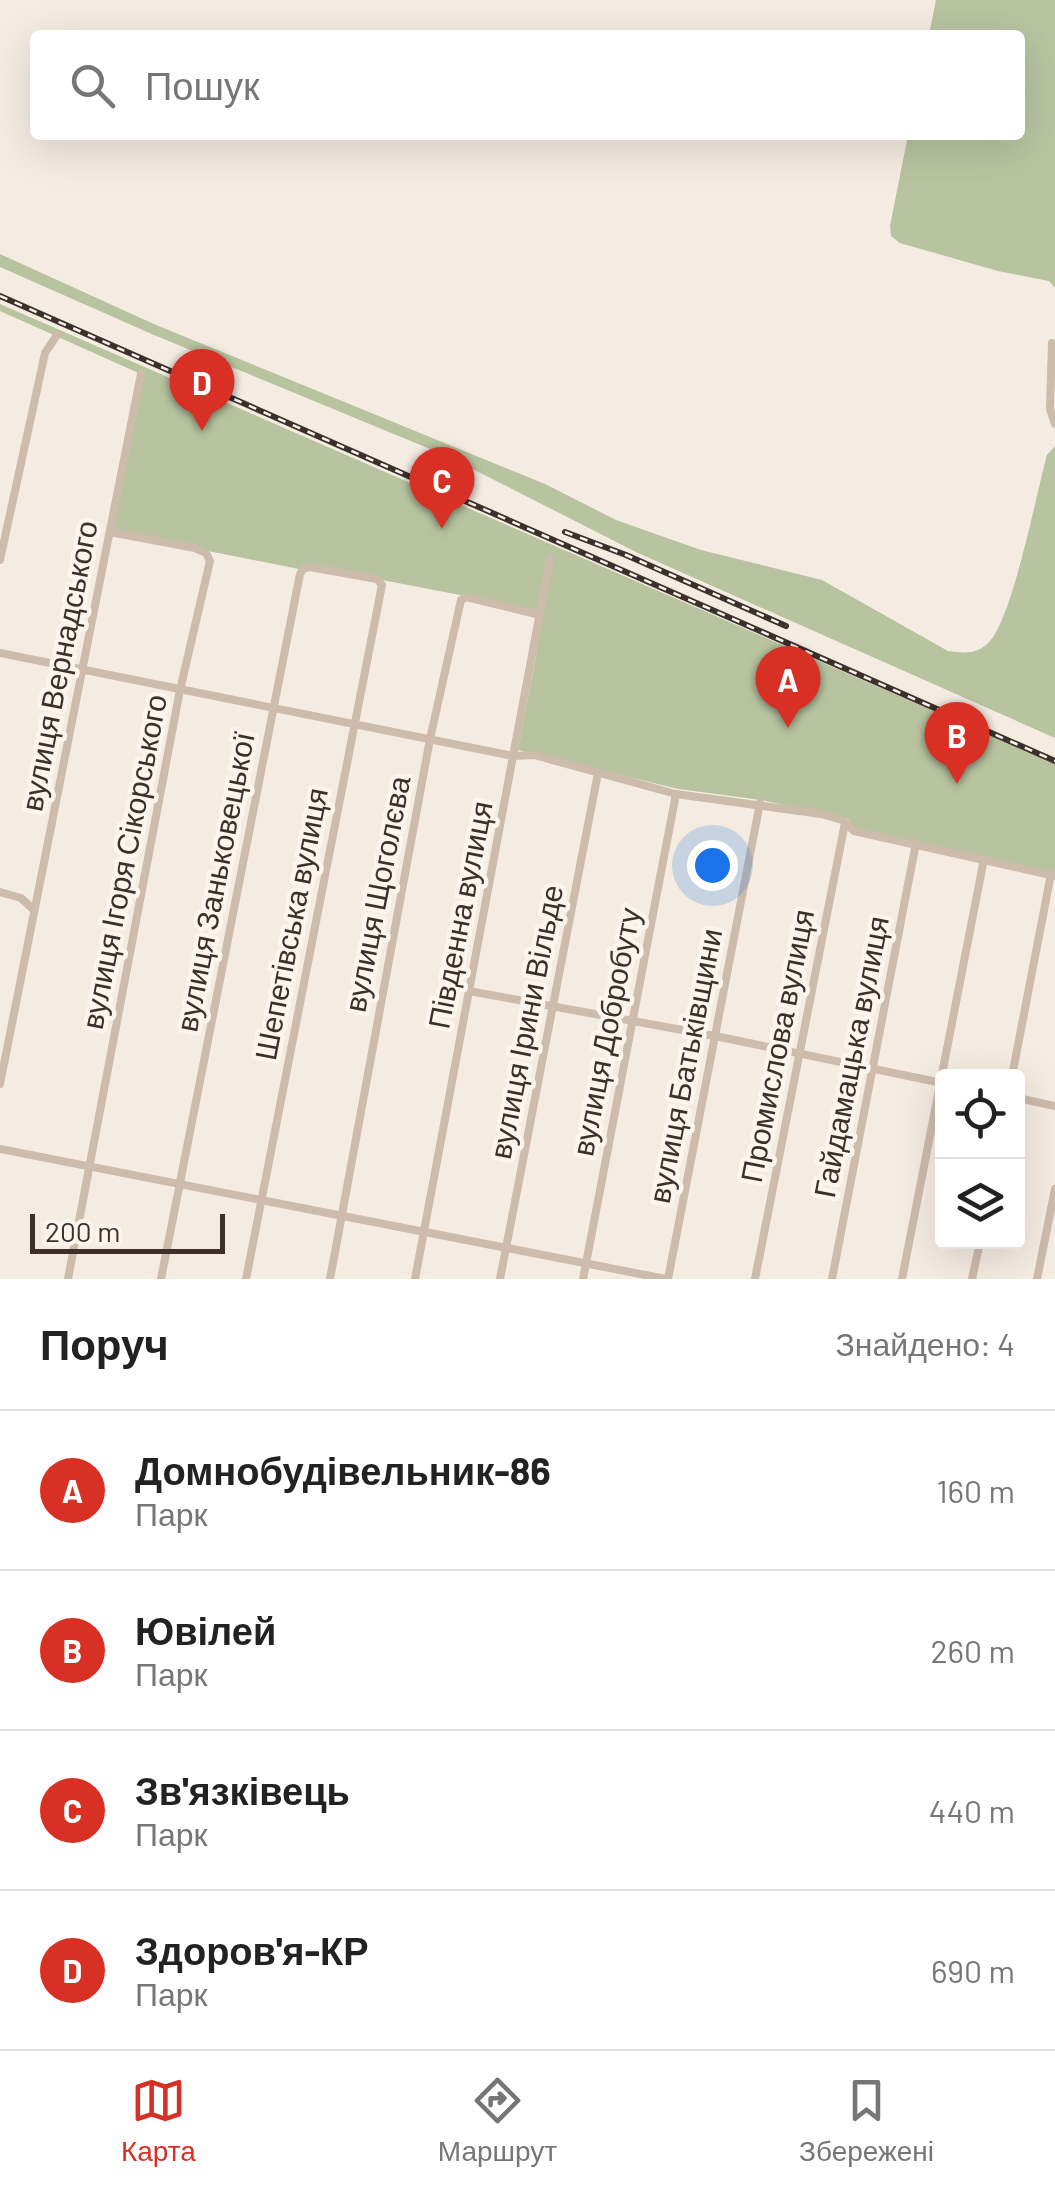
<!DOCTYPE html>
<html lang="uk">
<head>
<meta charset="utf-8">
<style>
	:root { --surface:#fff; --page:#f6f6f6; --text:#222; --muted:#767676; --line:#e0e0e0; --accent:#d93025 }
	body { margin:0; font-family:Barlow,sans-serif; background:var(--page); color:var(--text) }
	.controls { position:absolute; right:30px; bottom:30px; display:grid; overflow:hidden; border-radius:10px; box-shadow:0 10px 40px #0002 }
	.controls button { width:90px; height:90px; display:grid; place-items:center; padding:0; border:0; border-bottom:2px solid var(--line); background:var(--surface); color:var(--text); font:50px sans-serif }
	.scale { position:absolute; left:30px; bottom:25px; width:195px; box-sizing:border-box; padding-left:10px; border:5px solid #3b302b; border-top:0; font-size:28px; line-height:35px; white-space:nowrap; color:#3b302b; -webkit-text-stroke:8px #fbf5ee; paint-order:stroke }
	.you { position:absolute; left:712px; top:865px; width:35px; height:35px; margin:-25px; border:8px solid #fff; border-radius:50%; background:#1a73e8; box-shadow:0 0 0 15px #1a73e833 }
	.badge { display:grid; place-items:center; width:65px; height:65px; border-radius:50%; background:var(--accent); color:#fff; font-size:32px; font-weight:700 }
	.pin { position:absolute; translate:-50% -82px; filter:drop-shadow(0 2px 5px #0008) }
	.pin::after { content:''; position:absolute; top:52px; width:35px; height:30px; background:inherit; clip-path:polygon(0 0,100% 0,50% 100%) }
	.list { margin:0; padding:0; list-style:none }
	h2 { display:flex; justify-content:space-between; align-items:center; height:130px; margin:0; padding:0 40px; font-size:42px }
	h2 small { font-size:32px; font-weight:400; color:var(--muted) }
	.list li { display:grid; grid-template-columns:65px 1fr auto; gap:30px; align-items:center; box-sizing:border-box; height:160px; padding:0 40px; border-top:2px solid var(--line) }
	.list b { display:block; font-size:38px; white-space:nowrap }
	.list p { margin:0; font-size:32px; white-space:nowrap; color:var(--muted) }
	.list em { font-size:32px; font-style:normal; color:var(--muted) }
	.icon { flex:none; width:55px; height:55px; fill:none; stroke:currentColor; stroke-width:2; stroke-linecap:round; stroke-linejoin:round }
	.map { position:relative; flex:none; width:1055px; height:1279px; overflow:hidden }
	.search { position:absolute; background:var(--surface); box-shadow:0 10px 40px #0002; left:30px; right:30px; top:30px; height:110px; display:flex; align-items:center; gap:25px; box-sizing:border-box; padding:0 35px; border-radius:10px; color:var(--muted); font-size:38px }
	.sheet { height:770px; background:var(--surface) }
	nav { display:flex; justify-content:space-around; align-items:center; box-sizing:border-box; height:140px; border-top:2px solid var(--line); background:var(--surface); font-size:28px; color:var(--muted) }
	nav a { display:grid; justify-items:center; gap:5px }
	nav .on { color:var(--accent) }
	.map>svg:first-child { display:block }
</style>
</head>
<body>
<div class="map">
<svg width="1055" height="1279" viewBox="0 0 1055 1279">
	<rect width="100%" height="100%" fill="#f4ebe1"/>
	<g fill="#b8c4a0">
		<path d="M 936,0 L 1055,0 L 1055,288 L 1049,281 L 998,271 L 900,243 L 891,236 L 890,226 L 908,135 L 1020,135 L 1020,35 L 929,35 Z"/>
		<path d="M 0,254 L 156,325 L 545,484 L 616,520 L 701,550 L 822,580 L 948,651 C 964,653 978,655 990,641 C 1013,615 1036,495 1047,455 L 1055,446 L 1055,738 L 638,553 L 447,456 L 154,335 L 0,267 Z"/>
		<path d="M 0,304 L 1055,764 L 1055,875 L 854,830 L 848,819 L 761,800 L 678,789 L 518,750 L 536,656 L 540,615 L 465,596 L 310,566 L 299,569 L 112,532 L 143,375 L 0,311 Z"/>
	</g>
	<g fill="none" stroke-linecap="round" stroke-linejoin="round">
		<g stroke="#cdbbac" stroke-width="8">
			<path d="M 1052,343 L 1050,409 L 1055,424"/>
			<path d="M 0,560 L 45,353 L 57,335"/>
			<path d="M 0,653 L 513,756 L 534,755 L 676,794 L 821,814 L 842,820 L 854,831 L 1055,876"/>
			<path d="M 0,892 L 21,898 L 34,910"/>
			<path d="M 469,991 L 715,1036 L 942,1083"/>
			<path d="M 1012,1076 L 1051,874"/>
			<path d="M 0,1084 L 141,374"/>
			<path d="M 1018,1098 L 1055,1106"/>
			<path d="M 0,1149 L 666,1279"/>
			<path d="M 68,1279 L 180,690 L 210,561 L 206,553 L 195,548 L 110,532"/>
			<path d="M 161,1279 L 300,574 L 303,569 L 310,567 L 377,579 L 382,585 L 246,1279"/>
			<path d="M 330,1279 L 430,739 L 461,600 L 466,597 L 540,615"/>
			<path d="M 415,1279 L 550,559"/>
			<path d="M 500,1279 L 598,773"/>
			<path d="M 583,1279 L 676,794"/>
			<path d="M 668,1279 L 760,803"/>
			<path d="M 755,1279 L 845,823"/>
			<path d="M 832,1279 L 916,843"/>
			<path d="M 902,1279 L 984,859"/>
			<path d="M 972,1279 L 980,1242"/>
			<path d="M 1037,1279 L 1055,1189"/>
		</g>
		<g stroke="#3b302b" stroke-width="6">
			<g id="rail">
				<path d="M 0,296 L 1055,761"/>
				<path d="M 565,532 L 626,555 L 786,626"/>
			</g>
		</g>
		<use href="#rail" stroke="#fbf5ee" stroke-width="2.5" stroke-dasharray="8" stroke-linecap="butt"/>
	</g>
	<g text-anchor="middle" stroke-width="9" stroke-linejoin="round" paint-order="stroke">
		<g font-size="30" fill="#3b302b" stroke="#fbf5ee">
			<text transform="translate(60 666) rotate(-79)" y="10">вулиця Вернадського</text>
			<text transform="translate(125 862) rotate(-79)" y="10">вулиця Ігоря Сікорського</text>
			<text transform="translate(216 882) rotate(-79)" y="10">вулиця Заньковецької</text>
			<text transform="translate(378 894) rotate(-79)" y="10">вулиця Щоголєва</text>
			<text transform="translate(461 915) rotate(-79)" y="10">Південна вулиця</text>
			<text transform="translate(292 924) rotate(-79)" y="10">Шепетівська вулиця</text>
			<text transform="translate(527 1022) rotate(-79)" y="10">вулиця Ірини Вільде</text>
			<text transform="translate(607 1032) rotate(-79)" y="10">вулиця Добробуту</text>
			<text transform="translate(778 1046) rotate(-79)" y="10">Промислова вулиця</text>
			<text transform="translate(852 1057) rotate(-79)" y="10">Гайдамацька вулиця</text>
			<text transform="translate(686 1066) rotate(-79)" y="10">вулиця Батьківщини</text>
		</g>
	</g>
</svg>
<div class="controls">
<button><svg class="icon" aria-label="locate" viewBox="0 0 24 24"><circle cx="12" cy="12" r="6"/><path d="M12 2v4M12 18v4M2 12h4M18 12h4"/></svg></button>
<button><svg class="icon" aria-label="layers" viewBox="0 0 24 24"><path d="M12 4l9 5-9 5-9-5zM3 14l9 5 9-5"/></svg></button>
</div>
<div class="scale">200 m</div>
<div class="you"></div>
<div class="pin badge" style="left:788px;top:728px">A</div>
<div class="pin badge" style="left:957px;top:784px">B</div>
<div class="pin badge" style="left:442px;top:529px">C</div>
<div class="pin badge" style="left:202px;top:431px">D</div>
<div class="search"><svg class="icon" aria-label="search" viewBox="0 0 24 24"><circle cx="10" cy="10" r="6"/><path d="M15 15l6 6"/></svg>Пошук</div>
</div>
<section class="sheet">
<h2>Поруч<small>Знайдено: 4</small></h2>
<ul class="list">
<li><span class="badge">A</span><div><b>Домнобудівельник-86</b><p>Парк</p></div><em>160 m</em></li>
<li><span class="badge">B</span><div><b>Ювілей</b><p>Парк</p></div><em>260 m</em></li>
<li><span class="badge">C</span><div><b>Зв'язківець</b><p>Парк</p></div><em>440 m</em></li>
<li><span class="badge">D</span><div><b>Здоров'я-КР</b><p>Парк</p></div><em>690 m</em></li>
</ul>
</section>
<nav>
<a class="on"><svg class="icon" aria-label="map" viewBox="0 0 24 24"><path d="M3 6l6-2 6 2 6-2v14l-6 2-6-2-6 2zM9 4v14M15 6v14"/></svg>Карта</a>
<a><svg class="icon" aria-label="directions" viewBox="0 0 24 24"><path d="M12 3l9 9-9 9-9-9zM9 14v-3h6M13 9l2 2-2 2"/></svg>Маршрут</a>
<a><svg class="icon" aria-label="saved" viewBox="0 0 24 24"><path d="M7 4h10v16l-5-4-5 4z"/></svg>Збережені</a>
</nav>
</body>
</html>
